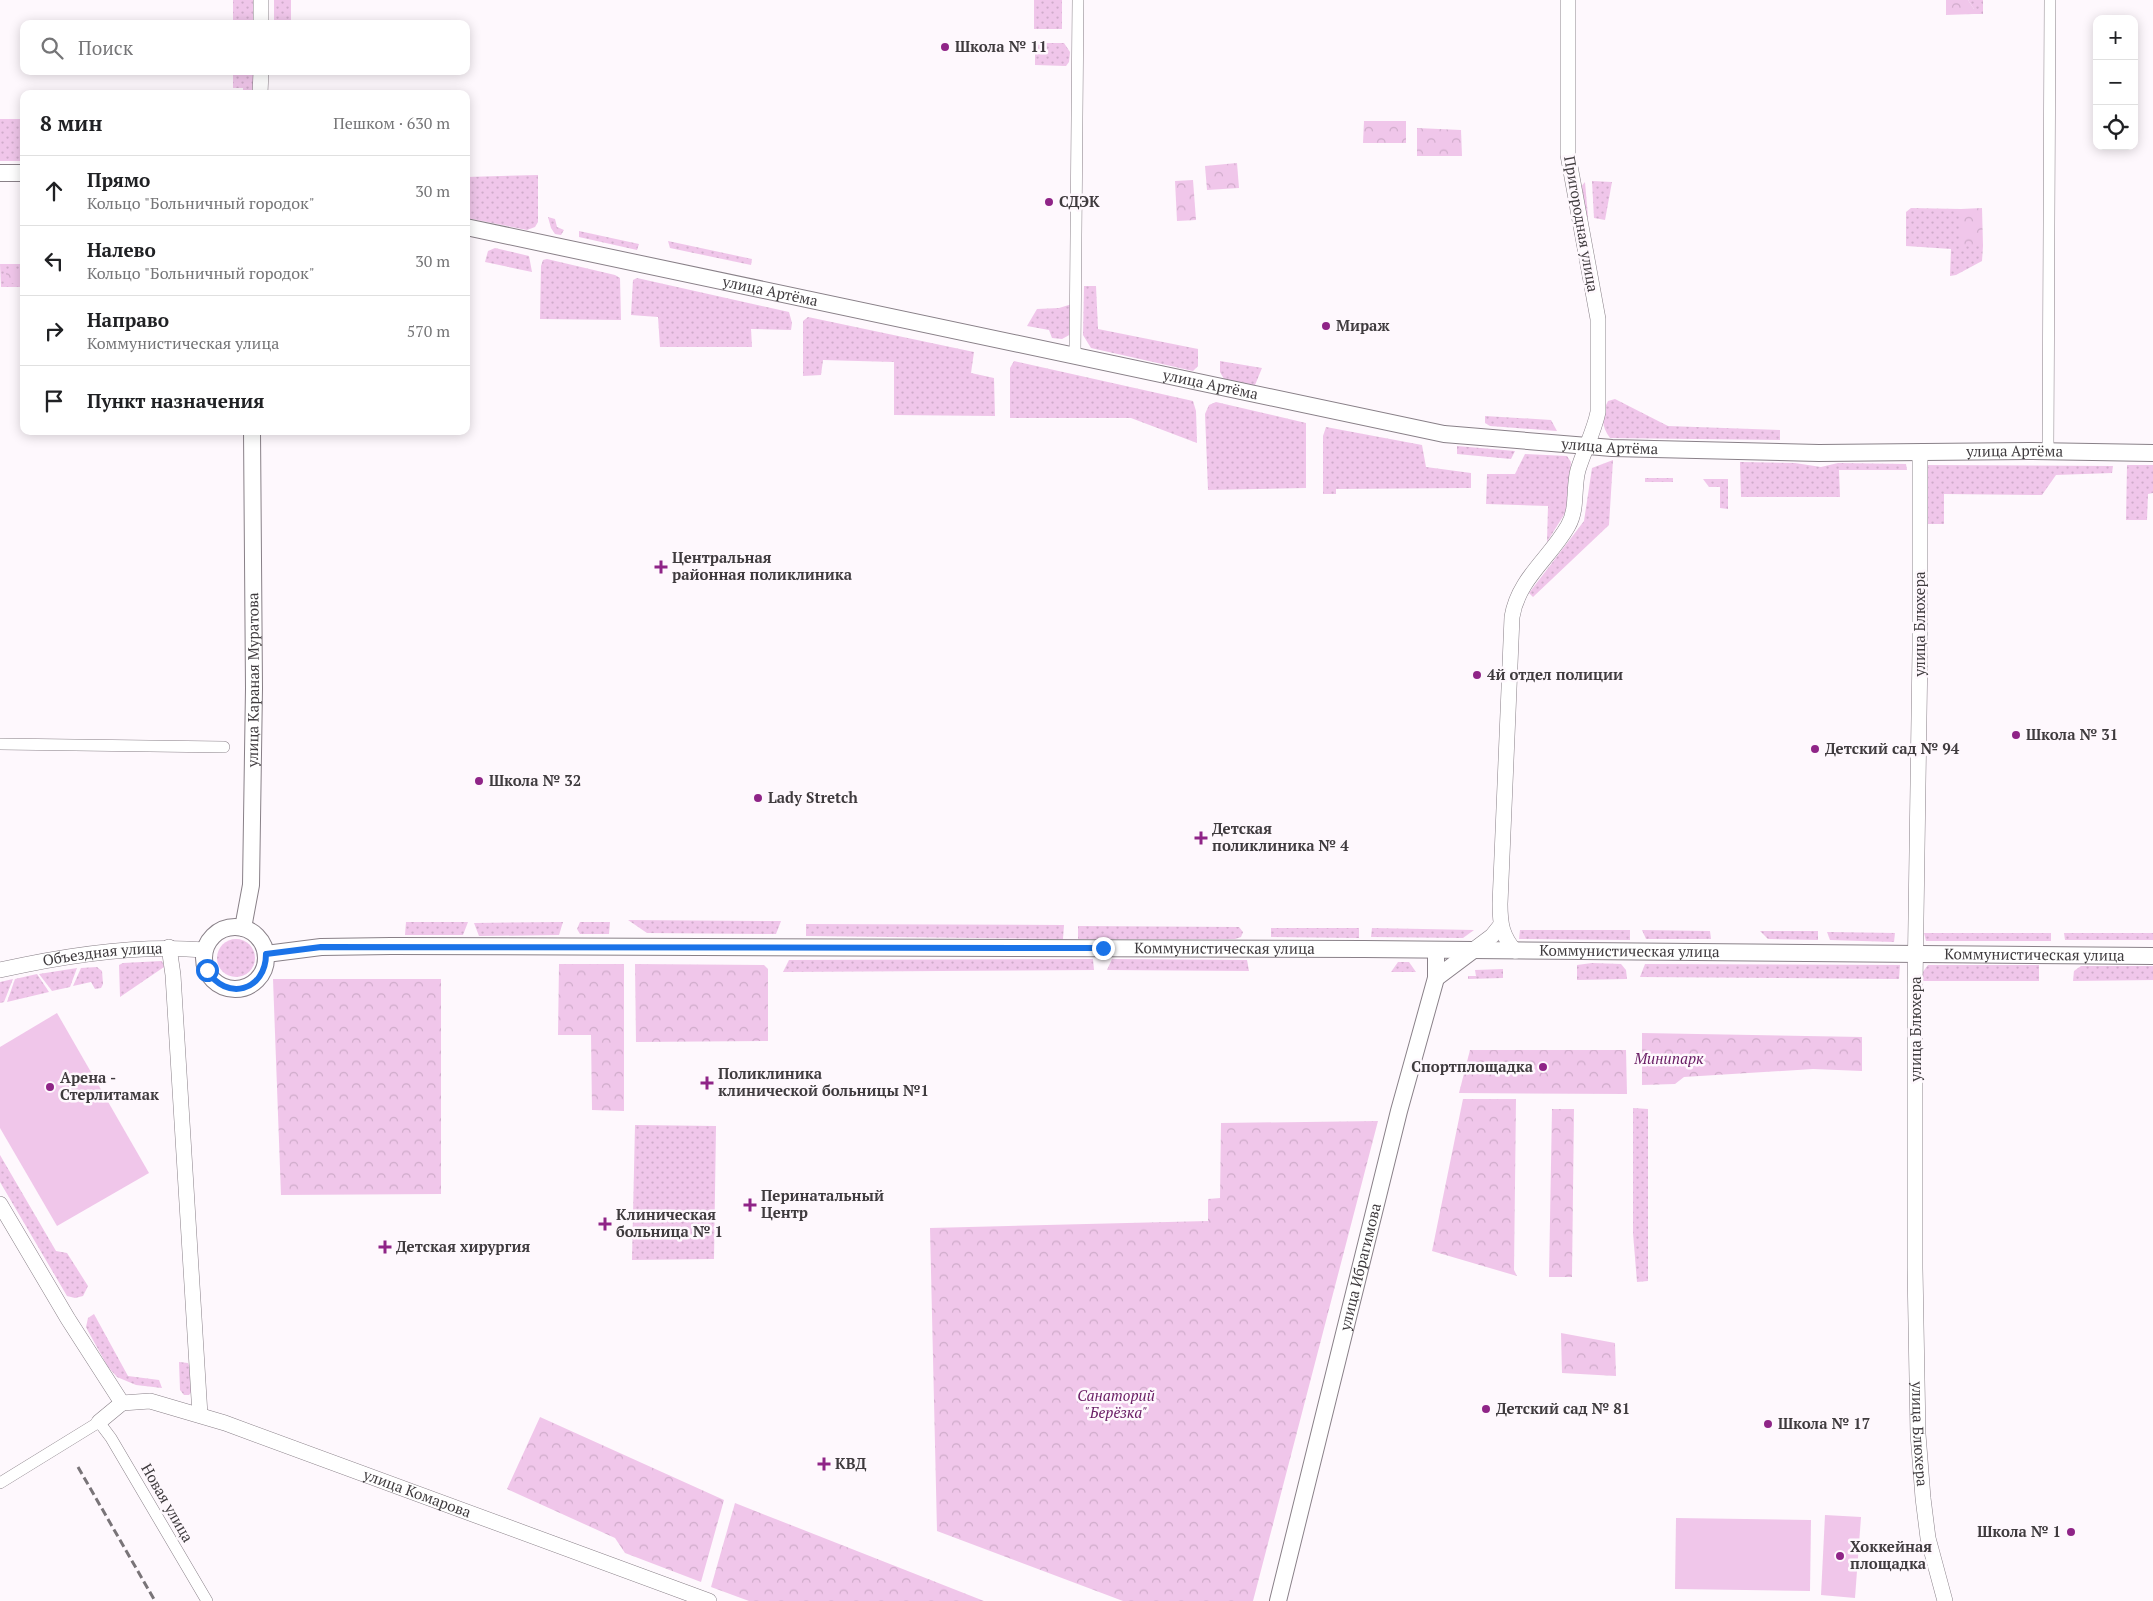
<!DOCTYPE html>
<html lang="ru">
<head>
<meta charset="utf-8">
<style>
	:root { --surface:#fff; --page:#f2f2f2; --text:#202124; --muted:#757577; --line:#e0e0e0 }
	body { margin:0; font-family:"PT Serif",serif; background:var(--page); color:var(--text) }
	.controls { position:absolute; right:15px; top:15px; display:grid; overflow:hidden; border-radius:10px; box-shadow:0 2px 12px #0003 }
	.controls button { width:45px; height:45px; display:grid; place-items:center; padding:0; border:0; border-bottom:1px solid var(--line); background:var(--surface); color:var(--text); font:25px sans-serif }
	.stop { position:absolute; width:15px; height:15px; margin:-11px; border:4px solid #1a73e8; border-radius:50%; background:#fff }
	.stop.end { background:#1a73e8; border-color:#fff; box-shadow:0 1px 5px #0008 }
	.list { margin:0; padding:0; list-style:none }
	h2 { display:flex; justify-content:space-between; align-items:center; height:65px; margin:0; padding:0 20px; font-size:21px }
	h2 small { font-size:16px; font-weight:400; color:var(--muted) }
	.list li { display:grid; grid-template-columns:32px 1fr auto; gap:15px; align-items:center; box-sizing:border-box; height:70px; padding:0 20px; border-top:1px solid var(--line) }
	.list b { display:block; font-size:19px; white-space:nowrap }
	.list p { margin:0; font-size:16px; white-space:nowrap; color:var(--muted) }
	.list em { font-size:16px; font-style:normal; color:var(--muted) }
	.icon { flex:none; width:28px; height:28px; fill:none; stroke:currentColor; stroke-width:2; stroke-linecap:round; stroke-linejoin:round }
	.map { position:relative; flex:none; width:2153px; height:1601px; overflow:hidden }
	.search { position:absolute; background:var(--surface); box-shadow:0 2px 12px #0003; left:20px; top:20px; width:450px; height:55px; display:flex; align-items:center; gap:12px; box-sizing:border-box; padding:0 18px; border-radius:10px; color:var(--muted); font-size:19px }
	.panel { position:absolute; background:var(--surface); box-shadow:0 2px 12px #0003; left:20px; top:90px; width:450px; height:345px; border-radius:10px }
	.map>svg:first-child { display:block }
</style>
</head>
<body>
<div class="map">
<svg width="2153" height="1601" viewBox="0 0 2153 1601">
	<defs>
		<pattern id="grass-dots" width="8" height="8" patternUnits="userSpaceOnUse" patternTransform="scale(1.25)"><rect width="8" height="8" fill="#f0c6ea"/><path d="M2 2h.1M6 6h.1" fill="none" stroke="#cfabca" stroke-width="1.8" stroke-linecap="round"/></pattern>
		<pattern id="forest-crowns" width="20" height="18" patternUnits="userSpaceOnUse" patternTransform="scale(1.25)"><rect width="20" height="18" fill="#f0c6ea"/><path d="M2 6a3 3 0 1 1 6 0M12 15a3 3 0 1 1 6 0" fill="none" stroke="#cfabca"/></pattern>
	</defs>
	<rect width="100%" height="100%" fill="#fef8fd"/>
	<g fill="url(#grass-dots)">
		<rect x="233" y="0" width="27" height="24"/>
		<rect x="274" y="0" width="17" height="24"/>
		<rect x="1034" y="0" width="28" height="29"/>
		<path d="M 1968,0 L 1983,0 L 1983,14 L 1974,14 L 1974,9 Z"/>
		<path d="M 1035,43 L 1064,43 L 1070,52 L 1069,62 L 1066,66 L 1035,65 Z"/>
		<path d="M 233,71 L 259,71 L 259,94 L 243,94 L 243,88 L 233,88 Z"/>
		<rect x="0" y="119" width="24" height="42"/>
		<path d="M 538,175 L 538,222 L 535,227 L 527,230 L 467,218 L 466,177 Z"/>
		<path d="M 1592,181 L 1612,182 L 1605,220 L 1594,218 Z"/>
		<path d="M 1585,182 L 1588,217 L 1585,216 L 1580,188 Z"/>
		<path d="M 1911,208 L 1961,209 L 1961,246 L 1983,246 L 1982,261 L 1956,275 L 1950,276 L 1951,249 L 1906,246 L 1906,212 Z"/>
		<path d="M 548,217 L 555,219 L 557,227 L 564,230 L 561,235 L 555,234 L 551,228 Z"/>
		<path d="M 579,231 L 639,244 L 637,250 L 579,237 Z"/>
		<path d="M 668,241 L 752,259 L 751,265 L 670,248 Z"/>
		<path d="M 466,245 L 469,249 L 469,291 L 466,291 Z"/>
		<path d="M 495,248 L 529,256 L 532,272 L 485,262 L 488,251 Z"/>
		<path d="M 547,259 L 615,275 L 620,278 L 621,320 L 540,319 L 541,266 L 543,260 Z"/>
		<path d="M 0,264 L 24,264 L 24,287 L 1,287 Z"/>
		<path d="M 637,278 L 789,312 L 792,323 L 791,330 L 751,329 L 752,347 L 660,347 L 658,317 L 631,315 L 633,280 Z"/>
		<path d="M 1084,286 L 1096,286 L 1098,329 L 1198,349 L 1198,366 L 1193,371 L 1091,348 L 1083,335 Z"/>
		<path d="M 1072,304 L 1071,334 L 1062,339 L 1052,338 L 1049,330 L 1027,326 L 1037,309 L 1059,308 Z"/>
		<path d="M 808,317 L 974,352 L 971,373 L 994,378 L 995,416 L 894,415 L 894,362 L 823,360 L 821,375 L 803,376 L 803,321 Z"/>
		<path d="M 1014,361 L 1193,401 L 1196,411 L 1197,443 L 1131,418 L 1010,418 L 1010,368 Z"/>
		<path d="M 1220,361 L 1262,368 L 1255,385 L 1224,379 L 1220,372 Z"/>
		<path d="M 1615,399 L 1668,426 L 1780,430 L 1780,440 L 1610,438 C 1601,426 1601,414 1608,401 Z"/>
		<path d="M 1216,402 L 1306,423 L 1306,488 L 1208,490 L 1205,414 L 1209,405 Z"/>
		<path d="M 1485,416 L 1551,420 L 1557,431 L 1490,426 L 1485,423 Z"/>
		<path d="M 1326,427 L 1422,445 L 1426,467 L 1471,473 L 1471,488 L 1336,489 L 1336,494 L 1323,494 L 1323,436 Z"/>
		<path d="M 1457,446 L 1515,451 L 1511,459 L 1457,454 Z"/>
		<path d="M 1525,454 L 1567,456 L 1571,462 L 1567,510 L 1547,542 L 1548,506 L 1486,504 L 1487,474 L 1515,474 Z"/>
		<path d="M 1613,460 L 1609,525 L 1533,597 L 1529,593 L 1584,521 L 1592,468 Z"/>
		<path d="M 1740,462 L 1795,463 L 1821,467 L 1838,463 L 1906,464 L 1907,470 L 1839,470 L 1840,497 L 1741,497 Z"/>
		<path d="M 1922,465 L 2113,466 L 2112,473 L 2056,475 L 2042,495 L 1944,494 L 1944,524 L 1923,524 Z"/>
		<path d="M 2127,465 L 2153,465 L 2153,493 L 2148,494 L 2147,520 L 2126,520 Z"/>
		<rect x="1645" y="478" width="28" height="4"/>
		<path d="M 1703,479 L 1728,479 L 1728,509 L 1720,508 L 1720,487 L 1709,487 Z"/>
		<path d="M 628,920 L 781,921 L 776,934 L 647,933 Z"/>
		<path d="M 406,922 L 468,922 L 463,935 L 405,935 Z"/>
		<path d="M 563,922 L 559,935 L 479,936 L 474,923 Z"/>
		<path d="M 580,922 L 610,922 L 609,934 L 580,934 L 577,929 Z"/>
		<path d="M 806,924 L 1064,925 L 1063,939 L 806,936 Z"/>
		<path d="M 1078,926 L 1239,927 L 1243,932 L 1241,937 L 1235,939 L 1078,939 Z"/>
		<path d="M 1271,928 L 1359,928 L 1359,938 L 1271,937 Z"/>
		<path d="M 1372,928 L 1474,930 L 1463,938 L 1371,937 Z"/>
		<path d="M 1520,930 L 1630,930 L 1630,940 L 1519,939 Z"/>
		<path d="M 1642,930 L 1710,931 L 1711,939 L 1646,939 Z"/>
		<path d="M 1760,931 L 1818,931 L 1818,940 L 1768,939 Z"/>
		<path d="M 1827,932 L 1895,933 L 1894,942 L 1830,940 Z"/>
		<path d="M 1924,933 L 2051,933 L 2051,941 L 1926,941 Z"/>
		<path d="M 2064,933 L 2153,933 L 2153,940 L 2065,940 Z"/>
		<circle cx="236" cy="958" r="19"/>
		<path d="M 1093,959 L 1094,970 L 783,972 L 789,960 Z"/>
		<path d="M 1112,959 L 1247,960 L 1249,971 L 1107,970 Z"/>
		<path d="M 162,961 L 164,967 L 120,997 L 119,965 L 123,963 Z"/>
		<path d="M 1398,962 L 1409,962 L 1416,972 L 1391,972 Z"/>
		<path d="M 1592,963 L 1621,964 L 1626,970 L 1627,979 L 1577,980 L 1577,965 Z"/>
		<path d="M 1645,964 L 1900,965 L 1899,979 L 1640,977 Z"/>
		<path d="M 1928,965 L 2039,965 L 2039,981 L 1922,981 L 1922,973 Z"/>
		<path d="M 2081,966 L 2153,966 L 2153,980 L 2073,981 L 2074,971 Z"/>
		<path d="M 97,967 L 102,971 L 103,984 L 101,988 L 95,989 L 91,982 L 73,986 L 81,968 Z"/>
		<path d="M 77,968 L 70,987 L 52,991 L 39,974 Z"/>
		<path d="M 1503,969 L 1503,978 L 1468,979 L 1468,976 L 1476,976 L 1475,970 Z"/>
		<path d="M 37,974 L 49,992 L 7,1002 L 15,979 Z"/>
		<path d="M 13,979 L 4,1002 L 0,1003 L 0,982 Z"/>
		<path d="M 1633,1108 L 1648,1109 L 1648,1281 L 1637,1282 L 1633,1233 Z"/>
		<path d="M 635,1125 L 716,1126 L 714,1259 L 632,1260 Z"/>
		<path d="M 0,1155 L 56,1251 L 67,1253 L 88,1286 L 83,1296 L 75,1298 L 67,1296 L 0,1182 Z"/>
		<path d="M 94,1314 L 128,1376 L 159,1380 L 162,1388 L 136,1385 L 117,1377 L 108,1367 L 88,1331 L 86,1327 L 88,1318 Z"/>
		<path d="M 179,1362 L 188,1363 L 190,1368 L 192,1391 L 189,1395 L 184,1395 L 180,1390 Z"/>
	</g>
	<g fill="url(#forest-crowns)">
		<path d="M 1946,0 L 1968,0 L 1974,9 L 1974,14 L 1946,15 Z"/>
		<path d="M 1364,121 L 1406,121 L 1406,143 L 1363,143 Z"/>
		<path d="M 1417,128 L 1461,130 L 1462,156 L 1417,156 Z"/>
		<path d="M 1237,163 L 1239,188 L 1207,190 L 1205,166 Z"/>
		<path d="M 1193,180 L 1196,220 L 1177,221 L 1175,181 Z"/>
		<path d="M 1982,208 L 1983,246 L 1961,246 L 1961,209 Z"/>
		<rect x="6" y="269" width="18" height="14"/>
		<path d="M 559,964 L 624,964 L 624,1111 L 592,1110 L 591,1035 L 558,1035 Z"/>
		<path d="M 635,964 L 764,965 L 768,969 L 768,1041 L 636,1042 Z"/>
		<path d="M 273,979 L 441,979 L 441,1194 L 281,1195 Z"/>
		<path d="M 1642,1033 L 1862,1037 L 1862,1071 L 1813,1069 L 1684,1077 L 1675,1084 L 1642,1085 Z"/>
		<path d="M 1470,1050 L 1626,1050 L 1627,1094 L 1459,1093 Z"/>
		<path d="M 1463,1099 L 1516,1099 L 1514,1270 L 1517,1276 L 1432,1251 Z"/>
		<path d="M 1552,1109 L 1574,1109 L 1572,1277 L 1549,1277 Z"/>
		<path d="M 1378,1121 L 1253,1601 L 1123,1601 L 937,1531 L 930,1228 L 1208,1221 L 1208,1199 L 1220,1198 L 1221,1123 Z"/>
		<path d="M 1561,1333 L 1615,1343 L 1616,1376 L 1562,1373 Z"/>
		<path d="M 540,1417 L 724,1500 L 701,1582 L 625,1553 L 615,1538 L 507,1489 Z"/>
		<path d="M 735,1503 L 984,1601 L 749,1601 L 711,1587 Z"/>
	</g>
	<g fill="#f0c6ea">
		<path d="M 57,1013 L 149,1173 L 57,1226 L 0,1128 L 0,1047 Z"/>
		<path d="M 1825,1515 L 1861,1517 L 1855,1598 L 1821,1595 Z"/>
		<path d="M 1676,1518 L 1811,1520 L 1810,1591 L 1675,1589 Z"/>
	</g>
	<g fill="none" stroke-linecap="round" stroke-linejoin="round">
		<g stroke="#898088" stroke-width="12">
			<g id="minor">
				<path d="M 1075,355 L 1078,0"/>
				<path d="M 2048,452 L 2050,0"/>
				<path d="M 0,744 L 224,747"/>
				<path d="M 0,1483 L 99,1422 L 111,1438 L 207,1601"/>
			</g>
		</g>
		<g stroke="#898088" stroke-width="16">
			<g id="tertiary">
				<path d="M 261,24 L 261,0"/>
				<path d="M 260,94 L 261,71"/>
				<path id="s1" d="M 1920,454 L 1920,650 L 1915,986 L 1915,1268 L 1918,1434 L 1923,1498 L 1928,1538 L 1945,1601"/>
				<path d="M 169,947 L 173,975 L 200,1415"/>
				<path d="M 1472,951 L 1492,936 L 1500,926"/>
				<path d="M 1515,951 C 1502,936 1500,924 1500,904 L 1512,617 C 1518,579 1550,558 1568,526 C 1578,509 1573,488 1578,470 C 1584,450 1594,432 1598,412 L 1598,319 L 1568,155 L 1568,0"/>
				<path id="s2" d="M 0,970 C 66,955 138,944 205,950"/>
				<path d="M 0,1204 L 68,1319 L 122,1403"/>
				<path id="s3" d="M 122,1403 L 150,1401 L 225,1423 L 709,1601"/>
				<path d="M 99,1422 L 122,1403"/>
			</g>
		</g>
		<g stroke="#898088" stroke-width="18">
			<g id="secondary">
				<path d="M 0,173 L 24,173"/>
				<path id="s4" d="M 466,227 L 1444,434 L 1612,448 L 1819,453 L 2029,451 L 2153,453"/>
				<circle cx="235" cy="958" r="31"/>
				<path id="s5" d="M 243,928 L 251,885 L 254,688 L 252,431"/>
				<path id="s6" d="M 266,954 L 321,947 L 391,946 L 1364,949 L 2153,956"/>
				<path d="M 1436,978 L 1472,951"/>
				<path id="s7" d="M 1278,1601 L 1399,1111 L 1436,978 L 1436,950"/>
			</g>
		</g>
		<use href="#minor" stroke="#fff" stroke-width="11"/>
		<use href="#tertiary" stroke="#fff" stroke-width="15"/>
		<use href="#secondary" stroke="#fff" stroke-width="16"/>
		<path stroke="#797478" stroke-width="3" stroke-dasharray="8 4" stroke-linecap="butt" d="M 78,1467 L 155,1601"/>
	</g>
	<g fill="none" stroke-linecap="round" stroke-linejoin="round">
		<path stroke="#1a73e8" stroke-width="6" d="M 207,970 C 226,1002 266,991 266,954 L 321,947 L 1103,948"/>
	</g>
	<g fill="#8f2487" stroke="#fef8fd" stroke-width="2">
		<circle cx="945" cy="47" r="5"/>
		<circle cx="1049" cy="202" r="5"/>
		<circle cx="1326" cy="326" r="5"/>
		<path d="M658.5 559.5h5v5h5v5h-5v5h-5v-5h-5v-5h5z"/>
		<circle cx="1477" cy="675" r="5"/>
		<circle cx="2016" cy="735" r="5"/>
		<circle cx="1815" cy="749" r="5"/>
		<circle cx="479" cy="781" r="5"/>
		<circle cx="758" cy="798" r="5"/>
		<path d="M1198.5 830.5h5v5h5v5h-5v5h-5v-5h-5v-5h5z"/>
		<circle cx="1543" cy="1067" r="5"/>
		<path d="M704.5 1075.5h5v5h5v5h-5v5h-5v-5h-5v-5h5z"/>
		<circle cx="50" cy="1087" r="5"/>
		<path d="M747.5 1197.5h5v5h5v5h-5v5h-5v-5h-5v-5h5z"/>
		<path d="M602.5 1216.5h5v5h5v5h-5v5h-5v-5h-5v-5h5z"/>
		<path d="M382.5 1239.5h5v5h5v5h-5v5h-5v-5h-5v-5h5z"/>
		<circle cx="1486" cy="1409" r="5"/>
		<circle cx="1768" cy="1424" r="5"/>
		<path d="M821.5 1456.5h5v5h5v5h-5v5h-5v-5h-5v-5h5z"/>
		<circle cx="2071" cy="1532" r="5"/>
		<circle cx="1840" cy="1556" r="5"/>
	</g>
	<g text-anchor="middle" stroke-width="5" stroke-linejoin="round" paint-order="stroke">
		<g font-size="15" font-weight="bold" fill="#3f3b3e" stroke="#fef8fd" text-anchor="start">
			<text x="955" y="52">Школа № 11</text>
			<text x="1059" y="207">СДЭК</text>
			<text x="1336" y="331">Мираж</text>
			<text x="672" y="563">Центральная<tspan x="672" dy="17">районная поликлиника</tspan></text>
			<text x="1487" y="680">4й отдел полиции</text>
			<text x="2026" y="740">Школа № 31</text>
			<text x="1825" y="754">Детский сад № 94</text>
			<text x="489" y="786">Школа № 32</text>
			<text x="768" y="803">Lady Stretch</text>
			<text x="1212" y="834">Детская<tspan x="1212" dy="17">поликлиника № 4</tspan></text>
			<text x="1533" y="1072" text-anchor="end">Спортплощадка</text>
			<text x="718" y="1079">Поликлиника<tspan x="718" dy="17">клинической больницы №1</tspan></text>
			<text x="60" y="1083">Арена -<tspan x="60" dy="17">Стерлитамак</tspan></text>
			<text x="761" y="1201">Перинатальный<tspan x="761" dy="17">Центр</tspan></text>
			<text x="616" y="1220">Клиническая<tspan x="616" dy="17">больница № 1</tspan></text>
			<text x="396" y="1252">Детская хирургия</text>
			<text x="1496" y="1414">Детский сад № 81</text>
			<text x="1778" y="1429">Школа № 17</text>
			<text x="835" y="1469">КВД</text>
			<text x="2061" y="1537" text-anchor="end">Школа № 1</text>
			<text x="1850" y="1552">Хоккейная<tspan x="1850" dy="17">площадка</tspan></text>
		</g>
		<g font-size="15" fill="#3f3b3e" stroke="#fef8fd">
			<text transform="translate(1581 224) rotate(80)" y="5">Пригородная улица</text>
			<text dy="5" stroke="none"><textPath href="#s4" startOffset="311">улица Артёма</textPath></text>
			<text dy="5" stroke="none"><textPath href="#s4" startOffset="761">улица Артёма</textPath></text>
			<text dy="5" stroke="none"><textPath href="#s4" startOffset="1166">улица Артёма</textPath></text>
			<text dy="5" stroke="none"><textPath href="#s4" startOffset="1571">улица Артёма</textPath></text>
			<text transform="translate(1920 624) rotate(-90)" y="5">улица Блюхера</text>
			<text dy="5" stroke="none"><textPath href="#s5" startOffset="249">улица Караная Муратова</textPath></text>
			<text dy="5" stroke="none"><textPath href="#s6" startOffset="959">Коммунистическая улица</textPath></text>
			<text dy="5" stroke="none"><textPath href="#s6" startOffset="1364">Коммунистическая улица</textPath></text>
			<text dy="5" stroke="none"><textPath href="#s2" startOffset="104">Объездная улица</textPath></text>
			<text dy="5" stroke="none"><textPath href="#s6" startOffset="1769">Коммунистическая улица</textPath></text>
			<text transform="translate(1916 1029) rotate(-90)" y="5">улица Блюхера</text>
			<text dy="5" stroke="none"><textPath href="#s7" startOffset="344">улица Ибрагимова</textPath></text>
			<text dy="5" stroke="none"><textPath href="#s1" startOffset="980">улица Блюхера</textPath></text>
			<text dy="5" stroke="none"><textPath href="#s3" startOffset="311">улица Комарова</textPath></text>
			<text transform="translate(167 1503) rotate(60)" y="5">Новая улица</text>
		</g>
		<g font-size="15" font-style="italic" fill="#681b63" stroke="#fef8fd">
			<text x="1669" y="1064">Минипарк</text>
			<text x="1116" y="1401">Санаторий<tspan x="1116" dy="17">"Берёзка"</tspan></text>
		</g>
	</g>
</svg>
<div class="controls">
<button>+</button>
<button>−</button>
<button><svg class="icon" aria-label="locate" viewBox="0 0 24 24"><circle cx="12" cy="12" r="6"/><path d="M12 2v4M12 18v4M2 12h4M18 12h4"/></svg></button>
</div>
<div class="stop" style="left:207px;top:970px"></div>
<div class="stop end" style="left:1103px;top:948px"></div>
<div class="search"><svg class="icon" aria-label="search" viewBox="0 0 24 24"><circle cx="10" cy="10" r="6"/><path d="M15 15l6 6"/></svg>Поиск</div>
<section class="panel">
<h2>8 мин<small>Пешком · 630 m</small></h2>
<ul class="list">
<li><svg class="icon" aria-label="ahead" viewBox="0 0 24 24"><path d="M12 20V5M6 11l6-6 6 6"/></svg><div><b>Прямо</b><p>Кольцо &quot;Больничный городок&quot;</p></div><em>30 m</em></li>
<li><svg class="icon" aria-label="left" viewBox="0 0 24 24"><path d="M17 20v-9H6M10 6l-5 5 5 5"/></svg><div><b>Налево</b><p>Кольцо &quot;Больничный городок&quot;</p></div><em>30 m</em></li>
<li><svg class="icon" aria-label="right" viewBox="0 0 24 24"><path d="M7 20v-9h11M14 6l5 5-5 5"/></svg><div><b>Направо</b><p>Коммунистическая улица</p></div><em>570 m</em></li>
<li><svg class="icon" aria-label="arrive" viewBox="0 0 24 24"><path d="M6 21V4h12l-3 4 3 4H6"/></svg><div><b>Пункт назначения</b></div></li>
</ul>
</section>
</div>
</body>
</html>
